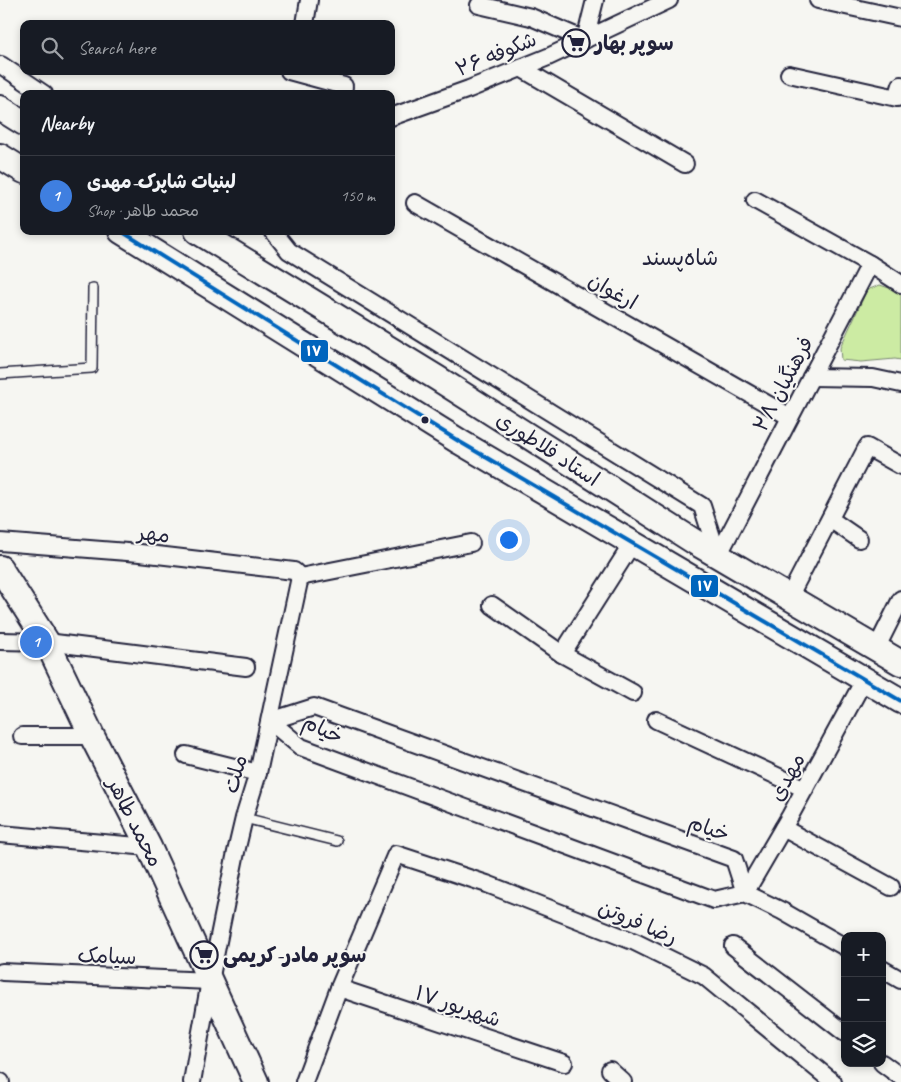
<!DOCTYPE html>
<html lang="en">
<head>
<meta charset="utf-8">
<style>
	:root { --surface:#171b24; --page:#242831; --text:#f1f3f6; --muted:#9ea1a6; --line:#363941; --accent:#0f766e }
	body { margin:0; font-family:Caveat,"Playpen Sans Arabic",sans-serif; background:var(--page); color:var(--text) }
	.controls { position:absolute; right:15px; bottom:15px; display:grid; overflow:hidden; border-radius:10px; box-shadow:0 2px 8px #0003 }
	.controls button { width:45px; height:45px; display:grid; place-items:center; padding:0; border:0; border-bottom:1px solid var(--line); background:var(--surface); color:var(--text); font:25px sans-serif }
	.you { position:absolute; left:508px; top:539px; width:18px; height:18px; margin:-12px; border:4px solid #fff; border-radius:50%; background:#1a73e8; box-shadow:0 0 0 8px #1a73e833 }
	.badge { display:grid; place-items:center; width:32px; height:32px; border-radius:50%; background:var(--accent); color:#fff; font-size:16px; font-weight:700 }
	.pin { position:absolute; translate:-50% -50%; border:2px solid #fff; box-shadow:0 1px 5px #0006 }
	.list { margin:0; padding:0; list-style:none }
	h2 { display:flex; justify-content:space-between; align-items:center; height:65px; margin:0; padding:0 20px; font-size:21px }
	h2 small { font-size:16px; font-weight:400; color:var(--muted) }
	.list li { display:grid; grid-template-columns:32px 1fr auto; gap:15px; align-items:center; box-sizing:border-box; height:80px; padding:0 20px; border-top:1px solid var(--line) }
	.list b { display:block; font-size:19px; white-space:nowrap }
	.list p { margin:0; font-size:16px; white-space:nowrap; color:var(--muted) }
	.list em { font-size:16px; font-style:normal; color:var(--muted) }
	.icon { flex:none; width:28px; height:28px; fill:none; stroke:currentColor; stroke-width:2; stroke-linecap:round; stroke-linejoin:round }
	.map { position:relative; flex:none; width:901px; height:1082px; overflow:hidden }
	.search { position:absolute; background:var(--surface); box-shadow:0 2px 8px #0003; left:20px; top:20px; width:375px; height:55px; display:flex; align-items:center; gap:12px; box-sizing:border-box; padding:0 18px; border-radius:10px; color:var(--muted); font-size:19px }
	.panel { position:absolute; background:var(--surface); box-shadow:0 2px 8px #0003; left:20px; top:90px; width:375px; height:145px; border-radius:10px }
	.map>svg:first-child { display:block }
</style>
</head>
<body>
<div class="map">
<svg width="901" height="1082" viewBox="0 0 901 1082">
	<rect width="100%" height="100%" fill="#f6f6f2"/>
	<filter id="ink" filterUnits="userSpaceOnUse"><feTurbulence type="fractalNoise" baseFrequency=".02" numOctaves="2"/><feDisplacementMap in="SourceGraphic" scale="10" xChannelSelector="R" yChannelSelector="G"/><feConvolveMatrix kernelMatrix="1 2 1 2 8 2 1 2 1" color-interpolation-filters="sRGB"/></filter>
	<g filter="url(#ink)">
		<path fill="#cceba3" stroke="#77866f" d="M 880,285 L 895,290 L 901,295 L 901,360 L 895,359 L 861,362 L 841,360 L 840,348 L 867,290 Z"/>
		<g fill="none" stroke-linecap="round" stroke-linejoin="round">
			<g stroke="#22223b" stroke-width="12">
				<g id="service">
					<path d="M 0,374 L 92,368 L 93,288"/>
					<path d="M 244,818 L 337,841"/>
				</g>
			</g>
			<g stroke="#22223b" stroke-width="20">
				<g id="minor">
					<path d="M 818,0 L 901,18"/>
					<path d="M 479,5 L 531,17 L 585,40 L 595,0"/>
					<path d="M 305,24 L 309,0"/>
					<path d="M 1,65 L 44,94"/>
					<path d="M 521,68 L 685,164"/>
					<path d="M 289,71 L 344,86 L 343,94"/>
					<path d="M 789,74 L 897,98 L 901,85"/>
					<path d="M 391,117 L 469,89 L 548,57 L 669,0"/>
					<path d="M 755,200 L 870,264 L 901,284"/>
					<path d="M 415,203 L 790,417"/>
					<path d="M 273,231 L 289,251 L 702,506 L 718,556"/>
					<path d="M 811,377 L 873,378 L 901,384"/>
					<path d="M 830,519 L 859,539"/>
					<path d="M 0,542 L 140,553 L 294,571 L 300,577"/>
					<path d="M 718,556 L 870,264"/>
					<path d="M 300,577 L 471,543"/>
					<path d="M 789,597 L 867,447 L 901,466"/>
					<path d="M 492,605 L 562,654 L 633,693"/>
					<path d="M 0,641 L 47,642 L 246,667"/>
					<path d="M 876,649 L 901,599"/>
					<path d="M 562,654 L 632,544"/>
					<path d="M 656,720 L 805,789"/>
					<path d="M 270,721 L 301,747 L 714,900 L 745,893 L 782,911 L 845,947"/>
					<path d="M 270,721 L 314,707 L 734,859 L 745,893"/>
					<path d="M 22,736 L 92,736"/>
					<path d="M 186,755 L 258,773"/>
					<path d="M 783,828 L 891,887"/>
					<path d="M 0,834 L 149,847"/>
					<path d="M 745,893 L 790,816 L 864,680"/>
					<path d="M 733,946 L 845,1033"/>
					<path d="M 882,969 L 901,980"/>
					<path d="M 2,972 L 210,981"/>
					<path d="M 339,988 L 564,1063"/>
					<path d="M 882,1063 L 901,1077"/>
					<path d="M 610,1070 L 623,1082"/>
					<path d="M 0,1082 L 1,1082"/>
					<path d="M 192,1082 L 210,981 L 236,852 L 244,818 L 258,773 L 300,577"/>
					<path d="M 304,1082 L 339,988 L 396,854 L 487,884 L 635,942 L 704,976 L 833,1082"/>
				</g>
			</g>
			<g stroke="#22223b" stroke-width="28">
				<g id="secondary">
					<path d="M 0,108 L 24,123"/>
					<path d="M 0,156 L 24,171"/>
					<path d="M 121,231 L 460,442 L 901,701"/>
					<path d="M 197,231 L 437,378 L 698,544 L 901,663"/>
					<path d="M 0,568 L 47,642 L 92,736 L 149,847 L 256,1082"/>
				</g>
			</g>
			<use href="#service" stroke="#f6f6f2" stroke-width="9"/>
			<use href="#minor" stroke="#f6f6f2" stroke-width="16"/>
			<use href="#secondary" stroke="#f6f6f2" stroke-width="24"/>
			<g stroke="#f6f6f2" stroke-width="8">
				<path id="bus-1" d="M 121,231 L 460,442 L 901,701"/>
			</g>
			<use href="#bus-1" stroke="#0065bd" stroke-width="4"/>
		</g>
	</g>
	<defs>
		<g id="supermarket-ring" transform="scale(1.4375)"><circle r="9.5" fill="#f6f6f2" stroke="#22223b" stroke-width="1.5"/><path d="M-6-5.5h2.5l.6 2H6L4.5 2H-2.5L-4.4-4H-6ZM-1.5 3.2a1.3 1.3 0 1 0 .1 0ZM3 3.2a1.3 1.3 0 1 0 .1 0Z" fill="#22223b"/></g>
	</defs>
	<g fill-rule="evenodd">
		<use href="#supermarket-ring" x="576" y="43"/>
		<use href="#supermarket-ring" x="204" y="955"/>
	</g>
	<circle fill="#22223b" stroke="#f6f6f2" stroke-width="2" cx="425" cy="420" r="4.5"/>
	<g text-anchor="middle" stroke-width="4" stroke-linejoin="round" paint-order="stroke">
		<g font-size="21" font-weight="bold" fill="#22223b" stroke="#f6f6f2" text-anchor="start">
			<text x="595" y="50">سوپر بهار</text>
			<text x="223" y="962">سوپر مادر-کریمی</text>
		</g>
		<g font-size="21" fill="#22223b" stroke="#f6f6f2">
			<text transform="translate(496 54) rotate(-22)" y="7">شکوفه ۲۶</text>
			<text transform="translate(613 291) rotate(30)" y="7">ارغوان</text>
			<text transform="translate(783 384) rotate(-62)" y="7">فرهنگیان ۲۸</text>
			<text transform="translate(548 449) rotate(33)" y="7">استاد فلاطوری</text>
			<text transform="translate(154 534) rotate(6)" y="7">مهر</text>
			<text transform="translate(323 729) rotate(26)" y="7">خیام</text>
			<text transform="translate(235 774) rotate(-74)" y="7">ملت</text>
			<text transform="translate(787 777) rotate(-61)" y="7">مهدی</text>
			<text transform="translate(135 822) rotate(63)" y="7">محمد طاهر</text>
			<text transform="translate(709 828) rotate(20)" y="7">خیام</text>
			<text transform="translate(638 922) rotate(23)" y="7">رضا فروتن</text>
			<text transform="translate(107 956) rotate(2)" y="7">سیامک</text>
			<text transform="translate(458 1006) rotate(19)" y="7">۱۷ شهریور</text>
		</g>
		<g font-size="22" fill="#22223b" stroke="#f6f6f2">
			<text x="680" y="265">شاه‌پسند</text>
		</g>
	</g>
	<g stroke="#f6f6f2" stroke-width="2">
		<rect x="300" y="339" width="29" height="24" rx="5" fill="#0065bd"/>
		<rect x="690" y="574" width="29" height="24" rx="5" fill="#0065bd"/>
	</g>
	<g font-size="14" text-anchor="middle" font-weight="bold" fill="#fff">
		<text x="314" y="356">۱۷</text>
		<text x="705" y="591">۱۷</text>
	</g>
</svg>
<div class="controls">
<button>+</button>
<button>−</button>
<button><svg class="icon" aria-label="layers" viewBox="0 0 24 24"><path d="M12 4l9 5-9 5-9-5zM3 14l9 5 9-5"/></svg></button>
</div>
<div class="you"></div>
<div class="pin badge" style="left:36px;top:642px;background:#3f7fe0">1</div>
<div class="search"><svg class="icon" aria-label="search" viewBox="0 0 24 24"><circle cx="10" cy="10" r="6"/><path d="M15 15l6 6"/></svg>Search here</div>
<section class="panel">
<h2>Nearby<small></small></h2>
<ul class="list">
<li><span class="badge" style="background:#3f7fe0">1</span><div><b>لبنیات شاپرک-مهدی</b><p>Shop · محمد طاهر</p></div><em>150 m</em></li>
</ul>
</section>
</div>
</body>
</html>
